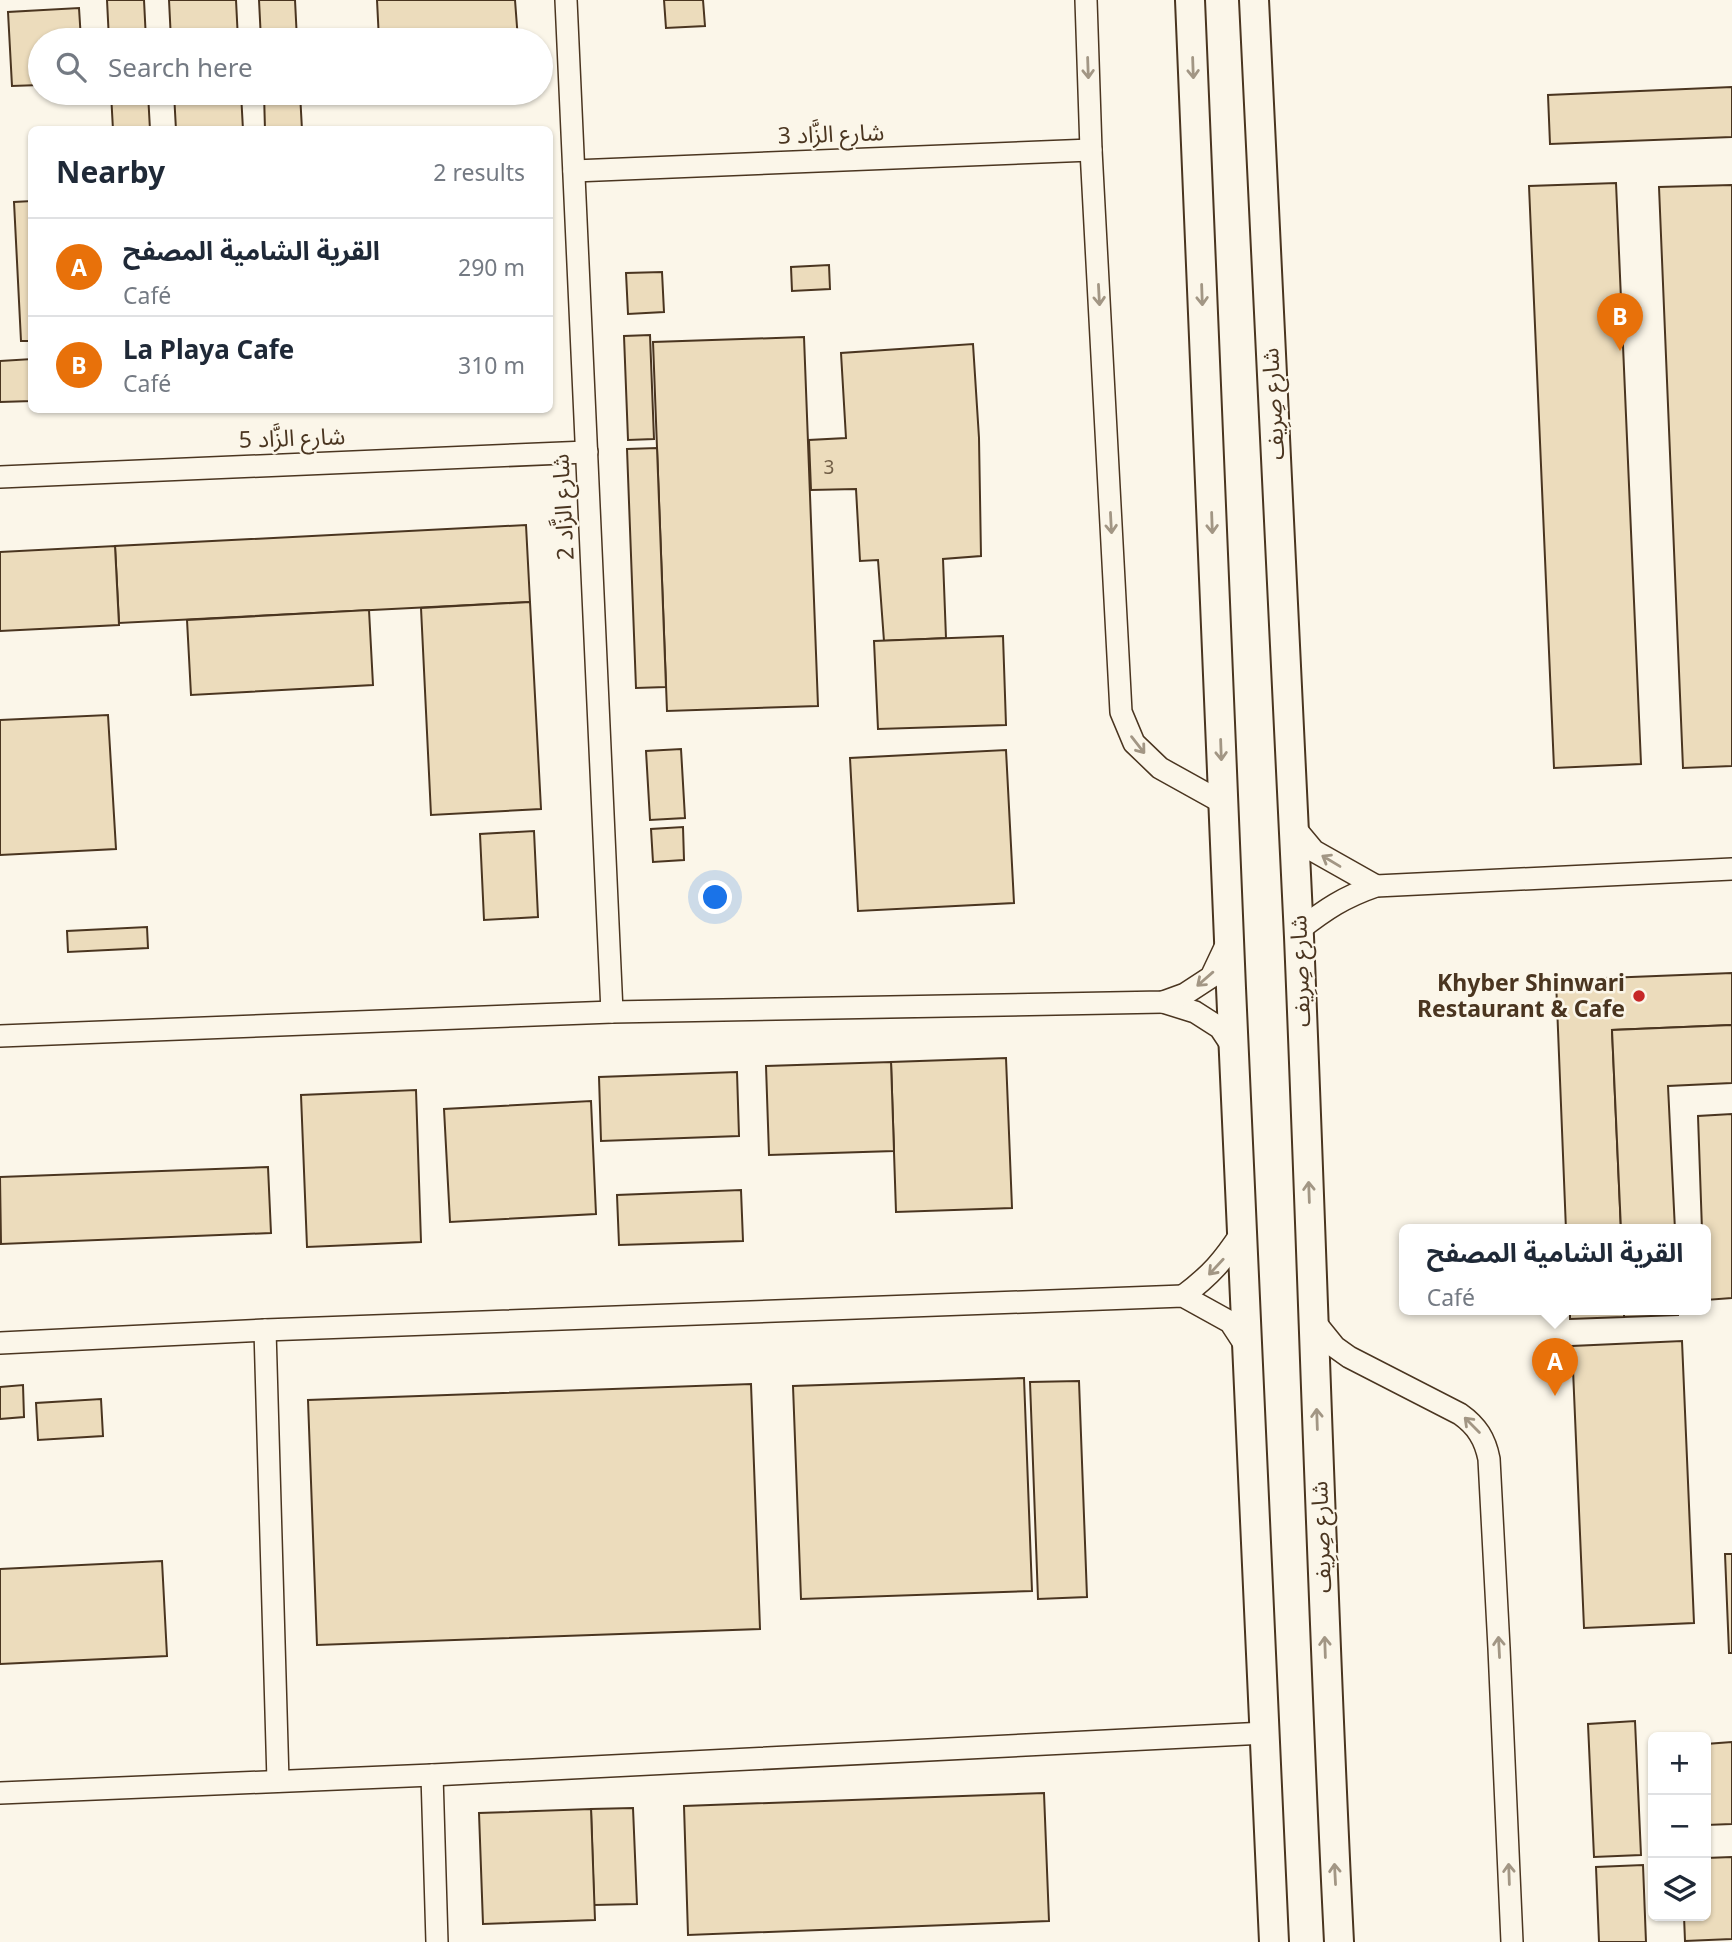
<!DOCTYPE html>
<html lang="en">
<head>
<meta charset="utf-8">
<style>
	:root { --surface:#fff; --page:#f6f6f7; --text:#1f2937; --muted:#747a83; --line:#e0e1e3; --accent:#2563eb }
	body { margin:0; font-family:"Noto Sans","Noto Sans Arabic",sans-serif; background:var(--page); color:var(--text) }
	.controls { position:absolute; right:21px; bottom:21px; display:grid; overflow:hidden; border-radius:10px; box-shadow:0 2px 5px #0004 }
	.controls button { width:63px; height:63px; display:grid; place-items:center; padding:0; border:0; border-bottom:2px solid var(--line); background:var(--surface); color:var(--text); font:35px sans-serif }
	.you { position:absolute; left:716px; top:898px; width:24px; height:24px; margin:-18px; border:5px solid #fff; border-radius:50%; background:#1a73e8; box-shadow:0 0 0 10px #1a73e833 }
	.badge { display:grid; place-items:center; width:46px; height:46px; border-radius:50%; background:var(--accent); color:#fff; font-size:23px; font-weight:700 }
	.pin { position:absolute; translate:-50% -58px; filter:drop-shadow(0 2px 4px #0008) }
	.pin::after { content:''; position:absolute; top:37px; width:24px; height:21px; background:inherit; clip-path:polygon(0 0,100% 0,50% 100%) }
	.popup { position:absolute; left:1399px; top:1224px; width:312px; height:91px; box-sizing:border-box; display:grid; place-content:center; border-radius:10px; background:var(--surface); filter:drop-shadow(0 2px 5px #0005); font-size:23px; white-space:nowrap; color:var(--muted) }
	.popup b { font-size:26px; color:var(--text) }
	.popup::after { content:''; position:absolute; left:50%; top:100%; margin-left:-14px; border:14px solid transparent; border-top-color:var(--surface) }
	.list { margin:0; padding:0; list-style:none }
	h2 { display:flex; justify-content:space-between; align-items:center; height:91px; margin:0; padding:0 28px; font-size:30px }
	h2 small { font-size:23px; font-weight:400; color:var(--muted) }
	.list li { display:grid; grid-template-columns:46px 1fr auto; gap:21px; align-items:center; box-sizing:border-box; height:98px; padding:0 28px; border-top:2px solid var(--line) }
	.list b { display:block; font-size:26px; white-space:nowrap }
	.list p { margin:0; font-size:23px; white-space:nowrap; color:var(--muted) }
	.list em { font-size:23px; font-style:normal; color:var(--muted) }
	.icon { flex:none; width:38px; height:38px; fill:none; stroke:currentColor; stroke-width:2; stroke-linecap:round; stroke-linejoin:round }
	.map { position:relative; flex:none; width:1732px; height:1942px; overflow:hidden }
	.search { position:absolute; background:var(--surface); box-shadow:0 2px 5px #0004; left:28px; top:28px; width:525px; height:77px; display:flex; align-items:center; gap:18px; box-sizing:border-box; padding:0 24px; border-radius:38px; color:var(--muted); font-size:26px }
	.panel { position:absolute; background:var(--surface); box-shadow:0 2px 5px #0004; left:28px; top:126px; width:525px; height:287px; border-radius:10px }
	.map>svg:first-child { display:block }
</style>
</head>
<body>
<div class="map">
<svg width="1732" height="1942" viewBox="0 0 1732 1942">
	<rect width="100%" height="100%" fill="#fbf6e9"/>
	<g fill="#ecdcbc" stroke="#4a3520" stroke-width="2">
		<path d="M 107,0 L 144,0 L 146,40 L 109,40 Z"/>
		<path d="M 169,0 L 236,0 L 238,40 L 171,40 Z"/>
		<path d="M 259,0 L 295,0 L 297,40 L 261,40 Z"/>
		<path d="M 377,0 L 515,0 L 518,40 L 379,40 Z"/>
		<path d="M 664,0 L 703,0 L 705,26 L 666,28 Z"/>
		<path d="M 79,8 L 81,40 L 40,40 L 40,85 L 12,86 L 8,12 Z"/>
		<path d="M 1732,87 L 1732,137 L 1550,144 L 1548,95 Z"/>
		<path d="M 111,93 L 148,93 L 150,130 L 113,130 Z"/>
		<path d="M 174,93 L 241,93 L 243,130 L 176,130 Z"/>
		<path d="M 264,93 L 300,93 L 302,130 L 265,130 Z"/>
		<path d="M 1616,183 L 1641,764 L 1554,768 L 1529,186 Z"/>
		<path d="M 1732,185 L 1732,766 L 1683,768 L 1659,187 Z"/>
		<path d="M 32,201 L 32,341 L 21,341 L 14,202 Z"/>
		<path d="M 829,265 L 830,289 L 792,291 L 791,267 Z"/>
		<path d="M 662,272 L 664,312 L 628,314 L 626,273 Z"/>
		<path d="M 650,335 L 654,439 L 628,440 L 624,336 Z"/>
		<path d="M 804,337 L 818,706 L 667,711 L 653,342 Z"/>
		<path d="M 973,344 L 979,438 L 981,556 L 943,559 L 946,638 L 884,641 L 878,560 L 860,561 L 856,489 L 811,490 L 809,440 L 846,438 L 841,353 Z"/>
		<path d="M 32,359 L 32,401 L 0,402 L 0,361 Z"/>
		<path d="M 657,448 L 666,687 L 636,688 L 627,449 Z"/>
		<path d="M 526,525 L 530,602 L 119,623 L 115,546 Z"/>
		<path d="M 115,546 L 119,625 L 0,631 L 0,552 Z"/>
		<path d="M 530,602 L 541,809 L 431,815 L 421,608 Z"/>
		<path d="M 369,610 L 373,685 L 191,695 L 187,620 Z"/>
		<path d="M 1003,636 L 1006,725 L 878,729 L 874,641 Z"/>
		<path d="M 108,715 L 116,849 L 0,855 L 0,720 Z"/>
		<path d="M 681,749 L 685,818 L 650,820 L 646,751 Z"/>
		<path d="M 1006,750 L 1014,903 L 858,911 L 850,758 Z"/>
		<path d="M 683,827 L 684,860 L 653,862 L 651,829 Z"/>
		<path d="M 534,831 L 538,917 L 484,920 L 480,834 Z"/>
		<path d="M 147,927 L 148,948 L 68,952 L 67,931 Z"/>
		<path d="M 1732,973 L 1732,1025 L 1612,1030 L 1621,1230 L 1566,1230 L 1556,980 Z"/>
		<path d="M 1732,1025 L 1732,1083 L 1668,1086 L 1675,1230 L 1621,1230 L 1612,1030 Z"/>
		<path d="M 1006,1058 L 1012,1208 L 896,1212 L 891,1062 Z"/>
		<path d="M 891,1062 L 894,1151 L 769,1155 L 766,1066 Z"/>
		<path d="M 737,1072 L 739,1136 L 601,1141 L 599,1077 Z"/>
		<path d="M 416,1090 L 421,1242 L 307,1247 L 301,1095 Z"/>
		<path d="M 591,1101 L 596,1214 L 450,1222 L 444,1109 Z"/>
		<path d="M 1732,1114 L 1732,1298 L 1706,1300 L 1706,1230 L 1702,1230 L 1698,1116 Z"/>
		<path d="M 268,1167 L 271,1233 L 1,1244 L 0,1177 Z"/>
		<path d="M 741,1190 L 743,1241 L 619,1245 L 617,1195 Z"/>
		<path d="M 1570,1310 L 1624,1310 L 1624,1317 L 1570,1319 Z"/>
		<path d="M 1624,1310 L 1678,1310 L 1678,1315 L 1624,1317 Z"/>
		<path d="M 1682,1341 L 1694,1623 L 1584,1628 L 1572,1346 Z"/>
		<path d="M 1024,1378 L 1032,1591 L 801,1599 L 793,1386 Z"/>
		<path d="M 1079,1381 L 1087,1597 L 1038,1599 L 1030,1382 Z"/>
		<path d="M 751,1384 L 760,1629 L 317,1645 L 308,1400 Z"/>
		<path d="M 23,1385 L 24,1417 L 0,1419 L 0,1387 Z"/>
		<path d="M 101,1399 L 103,1436 L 38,1440 L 36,1403 Z"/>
		<path d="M 1725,1554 L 1732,1554 L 1732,1653 L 1729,1653 Z"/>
		<path d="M 162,1561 L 167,1656 L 0,1664 L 0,1569 Z"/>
		<path d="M 1635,1721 L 1641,1855 L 1594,1857 L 1588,1724 Z"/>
		<path d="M 1732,1742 L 1732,1824 L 1706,1825 L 1706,1744 Z"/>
		<path d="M 1044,1793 L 1049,1921 L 688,1935 L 684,1806 Z"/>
		<path d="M 633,1808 L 637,1904 L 594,1905 L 591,1809 Z"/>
		<path d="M 591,1809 L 595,1920 L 483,1924 L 479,1813 Z"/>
		<path d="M 1732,1857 L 1732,1939 L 1685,1941 L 1684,1916 L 1706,1916 L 1706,1858 Z"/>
		<path d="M 1643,1865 L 1646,1942 L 1599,1942 L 1596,1867 Z"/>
	</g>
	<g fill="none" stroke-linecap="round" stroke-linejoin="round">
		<g stroke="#4a3520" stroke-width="24">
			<g id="street">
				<path d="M 566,0 L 612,1012"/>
				<path d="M 1086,0 L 1091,150 L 1121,712 L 1134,743 L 1160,768 L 1223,803"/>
				<path d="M 574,171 L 1091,150"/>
				<path d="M 0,477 L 587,452"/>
				<path d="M 1294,827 L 1314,851 L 1376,886"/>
				<path d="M 1299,930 C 1326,909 1344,897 1376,886 L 1732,869"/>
				<path d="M 1163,1002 L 1195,1012 L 1220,1028 L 1234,1049"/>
				<path d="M 0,1036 L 612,1012 L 1163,1002 L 1185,994 L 1211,977 L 1228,941"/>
				<path d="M 1183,1296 C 1211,1275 1223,1261 1242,1232"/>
				<path d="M 1314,1321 L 1335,1347 L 1349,1357 L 1460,1414 C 1477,1426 1485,1439 1489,1459 L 1499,1648 L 1512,1942"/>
				<path d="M 265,1330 L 278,1781"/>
				<path d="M 0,1343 L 265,1330 L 1183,1296 L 1230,1322 L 1247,1348"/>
				<path d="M 432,1775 L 437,1942"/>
				<path d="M 0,1793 L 432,1775 L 1265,1733"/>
			</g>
		</g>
		<g stroke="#4a3520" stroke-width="32">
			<g id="secondary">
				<path d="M 1190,0 L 1231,988 L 1274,1942"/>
				<path d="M 1254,0 C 1269,312 1286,624 1299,937 C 1313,1272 1322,1607 1339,1942"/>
			</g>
		</g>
		<use href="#street" stroke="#fbf6e9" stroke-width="21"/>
		<use href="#secondary" stroke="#fbf6e9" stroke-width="28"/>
	</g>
	<defs><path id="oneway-shaft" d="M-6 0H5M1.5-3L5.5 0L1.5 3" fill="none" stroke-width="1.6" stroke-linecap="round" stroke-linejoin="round" transform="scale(1.75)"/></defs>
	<g stroke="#a29684">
		<use href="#oneway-shaft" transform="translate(1088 68) rotate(88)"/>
		<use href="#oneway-shaft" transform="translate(1193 68) rotate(88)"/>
		<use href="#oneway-shaft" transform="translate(1099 295) rotate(87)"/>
		<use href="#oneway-shaft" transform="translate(1202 295) rotate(88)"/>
		<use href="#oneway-shaft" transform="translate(1111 523) rotate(87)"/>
		<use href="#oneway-shaft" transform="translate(1212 523) rotate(88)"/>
		<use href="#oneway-shaft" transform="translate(1138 745) rotate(52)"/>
		<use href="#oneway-shaft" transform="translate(1221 750) rotate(88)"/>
		<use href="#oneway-shaft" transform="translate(1331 861) rotate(-149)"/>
		<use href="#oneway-shaft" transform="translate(1205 979) rotate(139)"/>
		<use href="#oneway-shaft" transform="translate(1309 1192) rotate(-92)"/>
		<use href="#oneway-shaft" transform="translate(1216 1267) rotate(133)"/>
		<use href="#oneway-shaft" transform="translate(1317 1419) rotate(-92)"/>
		<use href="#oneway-shaft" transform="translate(1472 1425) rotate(-135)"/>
		<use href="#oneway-shaft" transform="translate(1325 1647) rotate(-92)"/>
		<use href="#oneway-shaft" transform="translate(1499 1647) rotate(-93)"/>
		<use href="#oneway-shaft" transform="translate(1335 1874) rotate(-93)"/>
		<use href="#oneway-shaft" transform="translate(1509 1874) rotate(-92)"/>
	</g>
	<circle fill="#c62828" stroke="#fbf6e9" stroke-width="2.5" cx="1639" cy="996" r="7"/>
	<g text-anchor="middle" stroke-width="5" stroke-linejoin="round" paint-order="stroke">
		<g font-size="19" fill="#725f47">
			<text x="829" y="474">3</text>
		</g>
		<g font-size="23" fill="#4a3520" stroke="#fbf6e9">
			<text transform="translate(831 134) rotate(-2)" y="8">شارع الزَّاد 3</text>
			<text transform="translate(1273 404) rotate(-93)" y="8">شارع صِرِيف</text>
			<text transform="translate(292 438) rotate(-2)" y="8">شارع الزَّاد 5</text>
			<text transform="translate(563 507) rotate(-93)" y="8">شارع الزَّاد 2</text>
			<text transform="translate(1300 971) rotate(-92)" y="8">شارع صِرِيف</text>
			<text transform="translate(1321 1537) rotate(-92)" y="8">شارع صِرِيف</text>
		</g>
		<g font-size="23" font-weight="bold" fill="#4a3520" stroke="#fbf6e9" text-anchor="end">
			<text x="1625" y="991">Khyber Shinwari<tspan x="1625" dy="26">Restaurant &amp; Cafe</tspan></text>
		</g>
	</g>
</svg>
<div class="controls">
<button>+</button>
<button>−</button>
<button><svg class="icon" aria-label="layers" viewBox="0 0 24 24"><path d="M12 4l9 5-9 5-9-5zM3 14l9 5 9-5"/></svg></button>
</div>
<div class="you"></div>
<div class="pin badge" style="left:1555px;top:1396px;background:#e8710a">A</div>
<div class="popup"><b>القرية الشامية المصفح</b>Café</div>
<div class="pin badge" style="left:1620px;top:351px;background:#e8710a">B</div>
<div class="search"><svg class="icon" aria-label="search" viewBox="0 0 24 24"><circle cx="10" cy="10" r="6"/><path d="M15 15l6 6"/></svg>Search here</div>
<section class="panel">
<h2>Nearby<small>2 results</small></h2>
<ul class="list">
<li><span class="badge" style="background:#e8710a">A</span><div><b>القرية الشامية المصفح</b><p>Café</p></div><em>290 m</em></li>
<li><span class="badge" style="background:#e8710a">B</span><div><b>La Playa Cafe</b><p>Café</p></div><em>310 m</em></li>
</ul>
</section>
</div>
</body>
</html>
